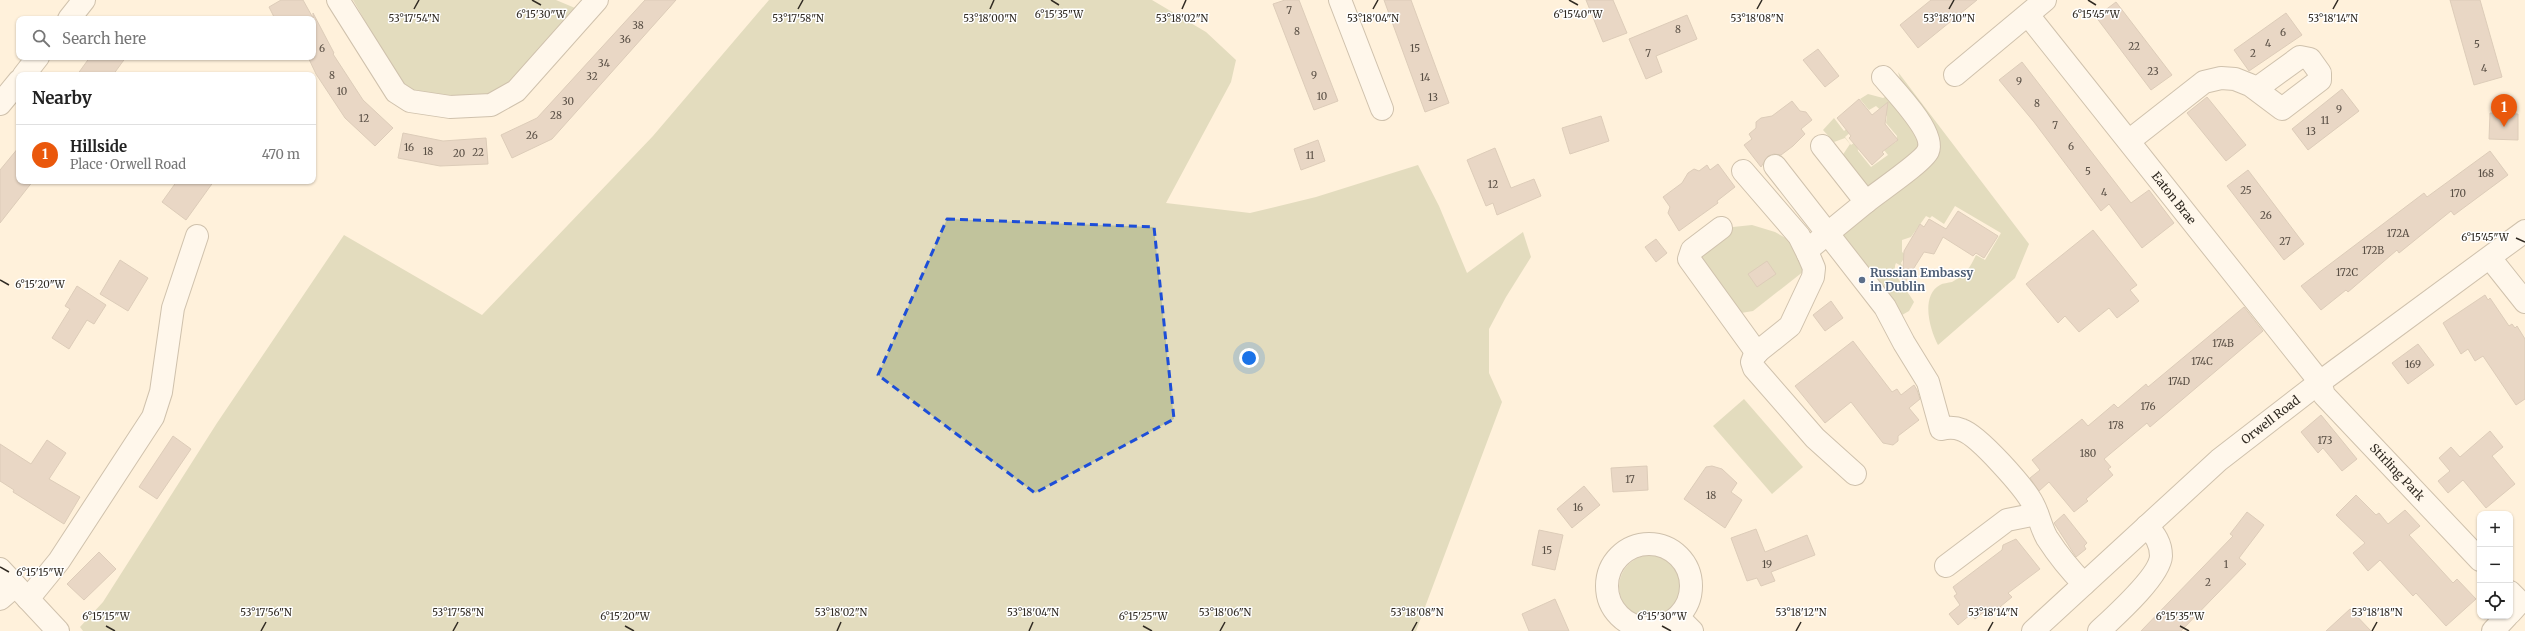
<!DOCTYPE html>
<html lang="en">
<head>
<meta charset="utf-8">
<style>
	:root { --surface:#fff; --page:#f6f6f6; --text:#222; --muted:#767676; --line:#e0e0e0; --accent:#ea580c }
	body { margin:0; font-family:Merriweather,serif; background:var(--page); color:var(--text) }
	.controls { position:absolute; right:12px; bottom:12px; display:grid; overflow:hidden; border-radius:8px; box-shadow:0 1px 3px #0004 }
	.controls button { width:36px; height:36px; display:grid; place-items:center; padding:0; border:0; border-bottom:1px solid var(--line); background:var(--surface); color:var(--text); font:20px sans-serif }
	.you { position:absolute; left:1249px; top:358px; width:14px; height:14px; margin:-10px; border:3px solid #fff; border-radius:50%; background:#1a73e8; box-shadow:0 0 0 6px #1a73e833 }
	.badge { display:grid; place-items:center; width:26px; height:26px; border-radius:50%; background:var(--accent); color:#fff; font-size:13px; font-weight:700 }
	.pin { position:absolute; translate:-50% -33px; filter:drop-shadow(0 1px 2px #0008) }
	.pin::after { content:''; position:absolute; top:21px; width:14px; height:12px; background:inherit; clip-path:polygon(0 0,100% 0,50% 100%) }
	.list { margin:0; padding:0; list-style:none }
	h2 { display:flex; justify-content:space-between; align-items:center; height:52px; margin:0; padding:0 16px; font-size:17px }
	h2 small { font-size:13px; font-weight:400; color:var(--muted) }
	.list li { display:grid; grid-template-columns:26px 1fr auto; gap:12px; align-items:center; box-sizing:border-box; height:60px; padding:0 16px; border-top:1px solid var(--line) }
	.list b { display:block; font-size:15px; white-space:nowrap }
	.list p { margin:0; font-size:13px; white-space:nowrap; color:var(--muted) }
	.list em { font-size:13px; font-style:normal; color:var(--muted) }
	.icon { flex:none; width:22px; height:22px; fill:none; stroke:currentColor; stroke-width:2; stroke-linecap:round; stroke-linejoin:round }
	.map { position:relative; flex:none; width:2525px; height:631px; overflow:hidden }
	.search { position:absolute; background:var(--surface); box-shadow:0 1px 3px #0004; left:16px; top:16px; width:300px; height:44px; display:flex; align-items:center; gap:10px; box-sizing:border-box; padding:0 14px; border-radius:8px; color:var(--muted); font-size:15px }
	.panel { position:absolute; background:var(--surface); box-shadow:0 1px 3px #0004; left:16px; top:72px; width:300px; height:112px; border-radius:8px }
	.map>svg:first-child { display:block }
</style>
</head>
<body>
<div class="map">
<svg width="2525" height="631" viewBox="0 0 2525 631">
	<rect width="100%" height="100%" fill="#fff1db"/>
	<g fill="#c1c39c">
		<path d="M 353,0 L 556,0 L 575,8 L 508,88 C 478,103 431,101 402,86 Z"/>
		<path d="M 769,0 L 1152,0 L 1206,32 L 1236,60 L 1231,82 L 1166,203 L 1250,213 L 1316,197 L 1418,165 L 1439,206 L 1467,273 L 1523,232 L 1531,257 L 1506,297 L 1489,329 L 1489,373 L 1502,402 L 1416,631 L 83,631 L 80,627 L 103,602 L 217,423 L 344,235 L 482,315 L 653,136 Z"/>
		<path d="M 1898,72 L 2029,244 L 2015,278 L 1938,345 C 1930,330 1920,296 1940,285 C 1943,283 1948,283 1952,282 C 1965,275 1970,268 1976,255 L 1985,260 L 2001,233 L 1955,206 L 1944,224 L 1932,216 L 1930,218 L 1926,216 L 1911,237 L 1902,240 L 1902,252 L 1906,255 L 1901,263 L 1903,267 L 1896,263 C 1890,274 1909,292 1914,302 L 1909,311 L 1895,319 L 1843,237 L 1843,234 L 1925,164 Z"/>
		<path d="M 1868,94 L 1883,98 L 1889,95 L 1917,132 L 1921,149 L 1868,187 L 1842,156 L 1850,144 L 1845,138 L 1834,142 L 1823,130 L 1834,118 L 1844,131 L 1850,126 L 1853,130 L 1845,137 L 1851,145 L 1857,141 L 1858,151 L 1871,167 L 1888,155 L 1884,150 L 1896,142 L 1897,136 L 1886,123 L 1887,116 L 1876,106 L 1869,110 L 1860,99 Z"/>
		<path d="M 1752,225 L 1775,232 L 1791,241 L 1804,271 L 1753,311 L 1741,313 L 1698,260 L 1703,250 L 1733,227 Z"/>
		<path d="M 1744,399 L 1803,467 L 1772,494 L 1713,426 Z"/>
		<circle cx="1651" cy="587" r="32"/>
	</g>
	<g fill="#ceb9aa" stroke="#b3a090">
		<path d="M 281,0 L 303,0 L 313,18 L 313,13 L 334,53 L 333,54 L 363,100 L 393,128 L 375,146 L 345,118 L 316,74 L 308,57 L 313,57 L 313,19 L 275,19 L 269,7 Z"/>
		<path d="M 645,0 L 676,0 L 552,139 L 512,158 L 501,135 L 537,118 Z"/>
		<path d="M 1285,0 L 1299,0 L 1338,101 L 1314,110 L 1273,4 Z"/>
		<path d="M 1384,0 L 1411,0 L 1449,103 L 1425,112 Z"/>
		<path d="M 1586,0 L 1613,0 L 1627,33 L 1603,42 Z"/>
		<path d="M 1931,0 L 1977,0 L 1918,48 L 1900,25 Z"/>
		<path d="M 2450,0 L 2480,0 L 2502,77 L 2474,85 Z"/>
		<path d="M 2116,2 L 2172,75 L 2151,90 L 2096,17 Z"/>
		<path d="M 2286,13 L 2302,35 L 2249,71 L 2234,50 Z"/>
		<path d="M 1687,15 L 1697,39 L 1656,56 L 1662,72 L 1646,79 L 1629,39 Z"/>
		<path d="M 1818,49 L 1839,76 L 1825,87 L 1803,60 Z"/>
		<path d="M 90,57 L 126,57 L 113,75 L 77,75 Z"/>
		<path d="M 2022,62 L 2131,203 L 2149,190 L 2174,223 L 2142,248 L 2109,204 L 2101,211 L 2034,122 L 1999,80 Z"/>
		<path d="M 2342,89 L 2359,111 L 2308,150 L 2292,129 Z"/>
		<path d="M 2207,97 L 2246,145 L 2226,161 L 2187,113 Z"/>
		<path d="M 1859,99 L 1872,115 L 1888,102 L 1885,124 L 1898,140 L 1882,152 L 1884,154 L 1872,165 L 1849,138 L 1851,136 L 1837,118 Z"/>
		<path d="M 1792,101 L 1800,111 L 1806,112 L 1812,120 L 1801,129 L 1805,134 L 1793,146 L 1781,155 L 1774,154 L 1768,156 L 1761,167 L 1744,145 L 1752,139 L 1749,134 L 1756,128 L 1756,122 L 1761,118 L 1772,116 Z"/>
		<path d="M 2490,113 L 2518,114 L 2518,140 L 2489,139 Z"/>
		<path d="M 1601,116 L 1609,141 L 1570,154 L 1562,128 Z"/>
		<path d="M 403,133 L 443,141 L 486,138 L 488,164 L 440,166 L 398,158 Z"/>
		<path d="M 1318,140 L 1325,161 L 1301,170 L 1294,149 Z"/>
		<path d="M 19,147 L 19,181 L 33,181 L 0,223 L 0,170 Z"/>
		<path d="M 1495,148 L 1511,188 L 1534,179 L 1541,196 L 1497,215 L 1493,203 L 1486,206 L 1467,160 Z"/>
		<path d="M 2490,151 L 2508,175 L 2454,215 L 2451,211 L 2399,253 L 2397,250 L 2348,292 L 2346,290 L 2321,310 L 2301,286 L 2424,193 L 2427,197 Z"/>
		<path d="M 1718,164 L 1735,187 L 1717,201 L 1718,203 L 1679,231 L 1668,213 L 1670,207 L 1663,197 L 1682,183 L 1688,173 L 1694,169 L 1699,171 L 1707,165 L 1710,170 Z"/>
		<path d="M 2248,170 L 2304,244 L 2284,260 L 2227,186 Z"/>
		<path d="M 177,181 L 214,181 L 186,220 L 162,202 Z"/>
		<path d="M 1958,211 L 1998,236 L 1984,258 L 1976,253 L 1973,256 L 1943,237 L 1934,254 L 1924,252 L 1902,287 L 1904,251 L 1920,224 L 1924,227 L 1929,219 L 1946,229 Z"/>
		<path d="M 2093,230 L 2137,285 L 2130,290 L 2139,301 L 2117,318 L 2109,308 L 2079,332 L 2065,316 L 2058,323 L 2026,284 Z"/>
		<path d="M 1656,239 L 1667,253 L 1656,262 L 1645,247 Z"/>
		<path d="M 120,260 L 148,278 L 128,311 L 100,294 Z"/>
		<path d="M 1767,261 L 1776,274 L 1757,287 L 1748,274 Z"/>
		<path d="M 77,286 L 106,305 L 94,324 L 87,320 L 69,349 L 52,338 L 70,309 L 65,306 Z"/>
		<path d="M 2485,295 L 2488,300 L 2490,298 L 2509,326 L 2512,324 L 2515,328 L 2517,326 L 2525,339 L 2525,399 L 2516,405 L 2483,356 L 2475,361 L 2468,349 L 2461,354 L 2443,323 Z"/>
		<path d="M 1831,301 L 1843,318 L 1825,331 L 1813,315 Z"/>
		<path d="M 2244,307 L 2263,331 L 2150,427 L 2147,423 L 2104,459 L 2111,467 L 2108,469 L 2113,475 L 2086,499 L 2088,501 L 2074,512 L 2049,482 L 2039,491 L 2030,478 L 2040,470 L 2032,460 L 2082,419 L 2088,426 L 2114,404 L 2118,408 L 2146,384 L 2148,387 Z"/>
		<path d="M 1853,341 L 1892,392 L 1897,389 L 1901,395 L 1914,385 L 1917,390 L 1920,399 L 1909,408 L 1919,420 L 1898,436 L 1898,441 L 1893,445 L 1883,443 L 1851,402 L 1825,423 L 1795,386 Z"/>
		<path d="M 2418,344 L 2434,365 L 2408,384 L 2392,363 Z"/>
		<path d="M 2321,415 L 2357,459 L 2342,471 L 2323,448 L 2318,453 L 2301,432 Z"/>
		<path d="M 2490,431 L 2503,447 L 2492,456 L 2515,484 L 2486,508 L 2463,480 L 2448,493 L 2438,481 L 2450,471 L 2439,458 L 2451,447 L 2460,457 Z"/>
		<path d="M 173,436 L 191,449 L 157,499 L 139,487 Z"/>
		<path d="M 47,440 L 66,453 L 49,479 L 80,497 L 64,524 L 13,492 L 14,490 L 0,481 L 0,444 L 31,464 Z"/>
		<path d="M 1647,466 L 1648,490 L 1613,492 L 1611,468 Z"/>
		<path d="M 1712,466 L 1722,469 L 1737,483 L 1731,492 L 1742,500 L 1725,528 L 1684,499 L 1706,467 Z"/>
		<path d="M 1584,486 L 1600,505 L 1572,528 L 1557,509 Z"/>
		<path d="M 2356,495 L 2376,515 L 2379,513 L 2388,524 L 2405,510 L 2420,526 L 2409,535 L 2453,583 L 2457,579 L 2476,599 L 2446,626 L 2416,593 L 2413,596 L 2380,560 L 2368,571 L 2353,553 L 2365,543 L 2336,515 Z"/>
		<path d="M 2247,512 L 2264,525 L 2239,558 L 2246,564 L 2181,631 L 2141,631 L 2233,536 L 2230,534 Z"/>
		<path d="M 2064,514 L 2087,543 L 2084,546 L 2086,549 L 2076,557 L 2054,523 Z"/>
		<path d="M 1756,529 L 1765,552 L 1807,535 L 1815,555 L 1771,572 L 1775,581 L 1761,586 L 1757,578 L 1747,581 L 1731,538 Z"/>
		<path d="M 1539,530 L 1563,535 L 1555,570 L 1532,565 Z"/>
		<path d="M 2016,539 L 2040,569 L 2008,593 L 2012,597 L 1995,611 L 1991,606 L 1975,619 L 1971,614 L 1958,625 L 1949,614 L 1960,605 L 1954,596 L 1957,594 L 1953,587 L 2002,550 L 2003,545 Z"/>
		<path d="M 99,552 L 116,569 L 84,600 L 67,584 Z"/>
		<path d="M 1555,599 L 1569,631 L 1529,631 L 1522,614 Z"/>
		<path d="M 2350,609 L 2371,631 L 2326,631 Z"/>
	</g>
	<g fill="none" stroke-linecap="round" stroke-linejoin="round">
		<g stroke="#968975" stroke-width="24">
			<g id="minor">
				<path d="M 338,0 L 396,92 L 410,101 L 450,107 L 491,105 L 516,91 L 597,0"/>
				<path d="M 1340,0 L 1382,109"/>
				<path id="s1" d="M 2028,15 L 2320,382 L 2324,395 L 2480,560"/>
				<path d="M 69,19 L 84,0"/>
				<path d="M 24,75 L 38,57"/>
				<path d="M 1955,75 L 2045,0"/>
				<path d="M 0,104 L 19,81"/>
				<path d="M 2130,140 L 2204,82 L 2221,78 L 2235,79 L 2250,85 L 2282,109 L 2320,80 L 2320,73 L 2310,59 L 2300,57 L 2256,89"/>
				<path d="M 1822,146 L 1866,202 L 1811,247 L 1808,254 L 1814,268 L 1813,277 L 1790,326 L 1755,354 L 1752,362 L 1754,368 L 1815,438 L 1855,474"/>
				<path d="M 1775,166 L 1885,307 L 1904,343 L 1928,382 L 1941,429 C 1949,427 1955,427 1962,430 C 1979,436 2025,488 2033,504 C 2039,515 2041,528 2047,538 C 2058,555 2070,570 2084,584"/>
				<path d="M 1743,171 L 1799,236 L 1808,254"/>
				<path d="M 1866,202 C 1878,192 1923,162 1928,151 C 1936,133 1895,91 1883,77"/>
				<path d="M 1721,228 L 1692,250 L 1689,259 L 1757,353"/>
				<path d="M 2490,258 L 2525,302"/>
				<circle cx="1649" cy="586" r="42"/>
				<path d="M 1946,566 L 2007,520 L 2037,514"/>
				<path d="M 0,569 L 58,631"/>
				<path d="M 2510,592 L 2520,602 L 2510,613"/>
				<path d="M 0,599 L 15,586"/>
				<path d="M 28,599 L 59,561 L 153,417 L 161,392 L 173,308 L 197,236"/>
				<path d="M 1678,617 L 1692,631"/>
				<path id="s2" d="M 2033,631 L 2219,460 L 2320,382 L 2525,231"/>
				<path d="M 2099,631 C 2114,617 2160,576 2161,556 C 2161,543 2155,535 2147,526"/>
				<path d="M 2493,631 L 2507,616"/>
			</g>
		</g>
		<use href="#minor" stroke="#fff" stroke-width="22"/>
	</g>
	<path d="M0 0H2525V631H0ZM 947,219 L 1154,227 L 1174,419 L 1035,493 L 878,375 Z" fill="#fff1db" fill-opacity=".55" fill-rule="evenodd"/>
	<path fill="none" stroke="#1d4ed8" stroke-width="3" stroke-dasharray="8 5" stroke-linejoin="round" d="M 947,219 L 1154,227 L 1174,419 L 1035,493 L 878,375 Z"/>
	<path fill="none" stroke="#302a22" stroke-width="1.5" d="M 532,0 L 541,5M 1051,0 L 1059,5M 1569,0 L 1578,5M 2088,0 L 2096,5M 414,9 L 419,0M 798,9 L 803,0M 990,9 L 994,0M 1182,9 L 1186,0M 1373,9 L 1378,0M 1757,9 L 1762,0M 1949,9 L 1954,0M 2333,9 L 2338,0M 2516,238 L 2525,242M 0,280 L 9,285M 0,567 L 9,572M 106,626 L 115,631M 625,626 L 634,631M 1143,626 L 1152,631M 1662,626 L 1671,631M 2180,626 L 2189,631M 261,631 L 266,622M 453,631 L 458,622M 837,631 L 841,622M 1029,631 L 1033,622M 1220,631 L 1225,622M 1412,631 L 1417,622M 1796,631 L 1801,622M 1988,631 L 1993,622M 2372,631 L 2377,622"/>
	<circle fill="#5c6f8a" stroke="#fff" stroke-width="1.5" cx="1862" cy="280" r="4"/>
	<g text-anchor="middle" stroke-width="3" stroke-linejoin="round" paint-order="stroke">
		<g font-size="10" fill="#584e44">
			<text x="1289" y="14">7</text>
			<text x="638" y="29">38</text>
			<text x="1678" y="33">8</text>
			<text x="1297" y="35">8</text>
			<text x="2283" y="36">6</text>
			<text x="625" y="43">36</text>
			<text x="2268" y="47">4</text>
			<text x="2477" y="48">5</text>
			<text x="2134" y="50">22</text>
			<text x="322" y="52">6</text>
			<text x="1415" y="52">15</text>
			<text x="1648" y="57">7</text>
			<text x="2253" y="57">2</text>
			<text x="604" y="67">34</text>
			<text x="2484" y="72">4</text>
			<text x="2153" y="75">23</text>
			<text x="332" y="79">8</text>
			<text x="1314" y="79">9</text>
			<text x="592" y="80">32</text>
			<text x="1425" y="81">14</text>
			<text x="2019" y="85">9</text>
			<text x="342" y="95">10</text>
			<text x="1322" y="100">10</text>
			<text x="1433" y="101">13</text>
			<text x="568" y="105">30</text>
			<text x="2037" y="107">8</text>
			<text x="2339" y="113">9</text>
			<text x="556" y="119">28</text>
			<text x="364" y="122">12</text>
			<text x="2325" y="124">11</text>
			<text x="2055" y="129">7</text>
			<text x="2311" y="135">13</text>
			<text x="532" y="139">26</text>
			<text x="2071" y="150">6</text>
			<text x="409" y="151">16</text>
			<text x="428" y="155">18</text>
			<text x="478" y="156">22</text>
			<text x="459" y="157">20</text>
			<text x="1310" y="159">11</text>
			<text x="2088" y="175">5</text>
			<text x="2486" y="177">168</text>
			<text x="1493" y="188">12</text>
			<text x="2246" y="194">25</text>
			<text x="2104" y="196">4</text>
			<text x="2458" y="197">170</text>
			<text x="2266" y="219">26</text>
			<text x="2398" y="237">172A</text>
			<text x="2285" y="245">27</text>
			<text x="2373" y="254">172B</text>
			<text x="2347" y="276">172C</text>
			<text x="2223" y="347">174B</text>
			<text x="2202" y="365">174C</text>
			<text x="2413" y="368">169</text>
			<text x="2179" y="385">174D</text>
			<text x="2148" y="410">176</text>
			<text x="2116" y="429">178</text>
			<text x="2325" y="444">173</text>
			<text x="2088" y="457">180</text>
			<text x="1630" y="483">17</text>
			<text x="1711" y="499">18</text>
			<text x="1578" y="511">16</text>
			<text x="1547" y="554">15</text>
			<text x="1767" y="568">19</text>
			<text x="2226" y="568">1</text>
			<text x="2208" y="586">2</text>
		</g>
		<g font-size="12" fill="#302a22" stroke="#fff">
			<text dy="4" stroke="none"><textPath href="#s1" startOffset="234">Eaton Brae</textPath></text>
			<text dy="4" stroke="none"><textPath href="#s2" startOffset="318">Orwell Road</textPath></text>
			<text dy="4" stroke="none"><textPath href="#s1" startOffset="589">Stirling Park</textPath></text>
		</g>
		<g font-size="12" font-weight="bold" fill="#4e5e75" stroke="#fff" text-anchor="start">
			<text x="1870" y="277">Russian Embassy<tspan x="1870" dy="14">in Dublin</tspan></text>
		</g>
	</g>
	<g font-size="10" text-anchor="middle" fill="#302a22" stroke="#fff" stroke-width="3" stroke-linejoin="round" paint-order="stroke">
		<text x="1578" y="18">6°15'40"W</text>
		<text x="541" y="18">6°15'30"W</text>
		<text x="1059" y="18">6°15'35"W</text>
		<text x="2096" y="18">6°15'45"W</text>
		<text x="414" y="22">53°17'54"N</text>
		<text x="798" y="22">53°17'58"N</text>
		<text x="990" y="22">53°18'00"N</text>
		<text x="1182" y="22">53°18'02"N</text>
		<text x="1373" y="22">53°18'04"N</text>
		<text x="1757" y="22">53°18'08"N</text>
		<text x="1949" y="22">53°18'10"N</text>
		<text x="2333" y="22">53°18'14"N</text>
		<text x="2485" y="241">6°15'45"W</text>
		<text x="40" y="288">6°15'20"W</text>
		<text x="40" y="576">6°15'15"W</text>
		<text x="266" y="616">53°17'56"N</text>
		<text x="458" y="616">53°17'58"N</text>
		<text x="841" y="616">53°18'02"N</text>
		<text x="1033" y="616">53°18'04"N</text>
		<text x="1225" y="616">53°18'06"N</text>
		<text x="1417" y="616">53°18'08"N</text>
		<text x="1801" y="616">53°18'12"N</text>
		<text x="1993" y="616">53°18'14"N</text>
		<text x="2377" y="616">53°18'18"N</text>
		<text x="106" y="620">6°15'15"W</text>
		<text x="625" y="620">6°15'20"W</text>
		<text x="1143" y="620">6°15'25"W</text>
		<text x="1662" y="620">6°15'30"W</text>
		<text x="2180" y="620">6°15'35"W</text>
	</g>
</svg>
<div class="controls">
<button>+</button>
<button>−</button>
<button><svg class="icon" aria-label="locate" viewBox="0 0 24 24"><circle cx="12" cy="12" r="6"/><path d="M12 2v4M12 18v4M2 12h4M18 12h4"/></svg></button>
</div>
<div class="you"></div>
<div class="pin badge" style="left:2504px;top:127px">1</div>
<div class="search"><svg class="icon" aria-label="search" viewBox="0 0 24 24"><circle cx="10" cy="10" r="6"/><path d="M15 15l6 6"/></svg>Search here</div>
<section class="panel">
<h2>Nearby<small></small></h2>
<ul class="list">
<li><span class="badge">1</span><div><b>Hillside</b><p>Place · Orwell Road</p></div><em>470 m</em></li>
</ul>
</section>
</div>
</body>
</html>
